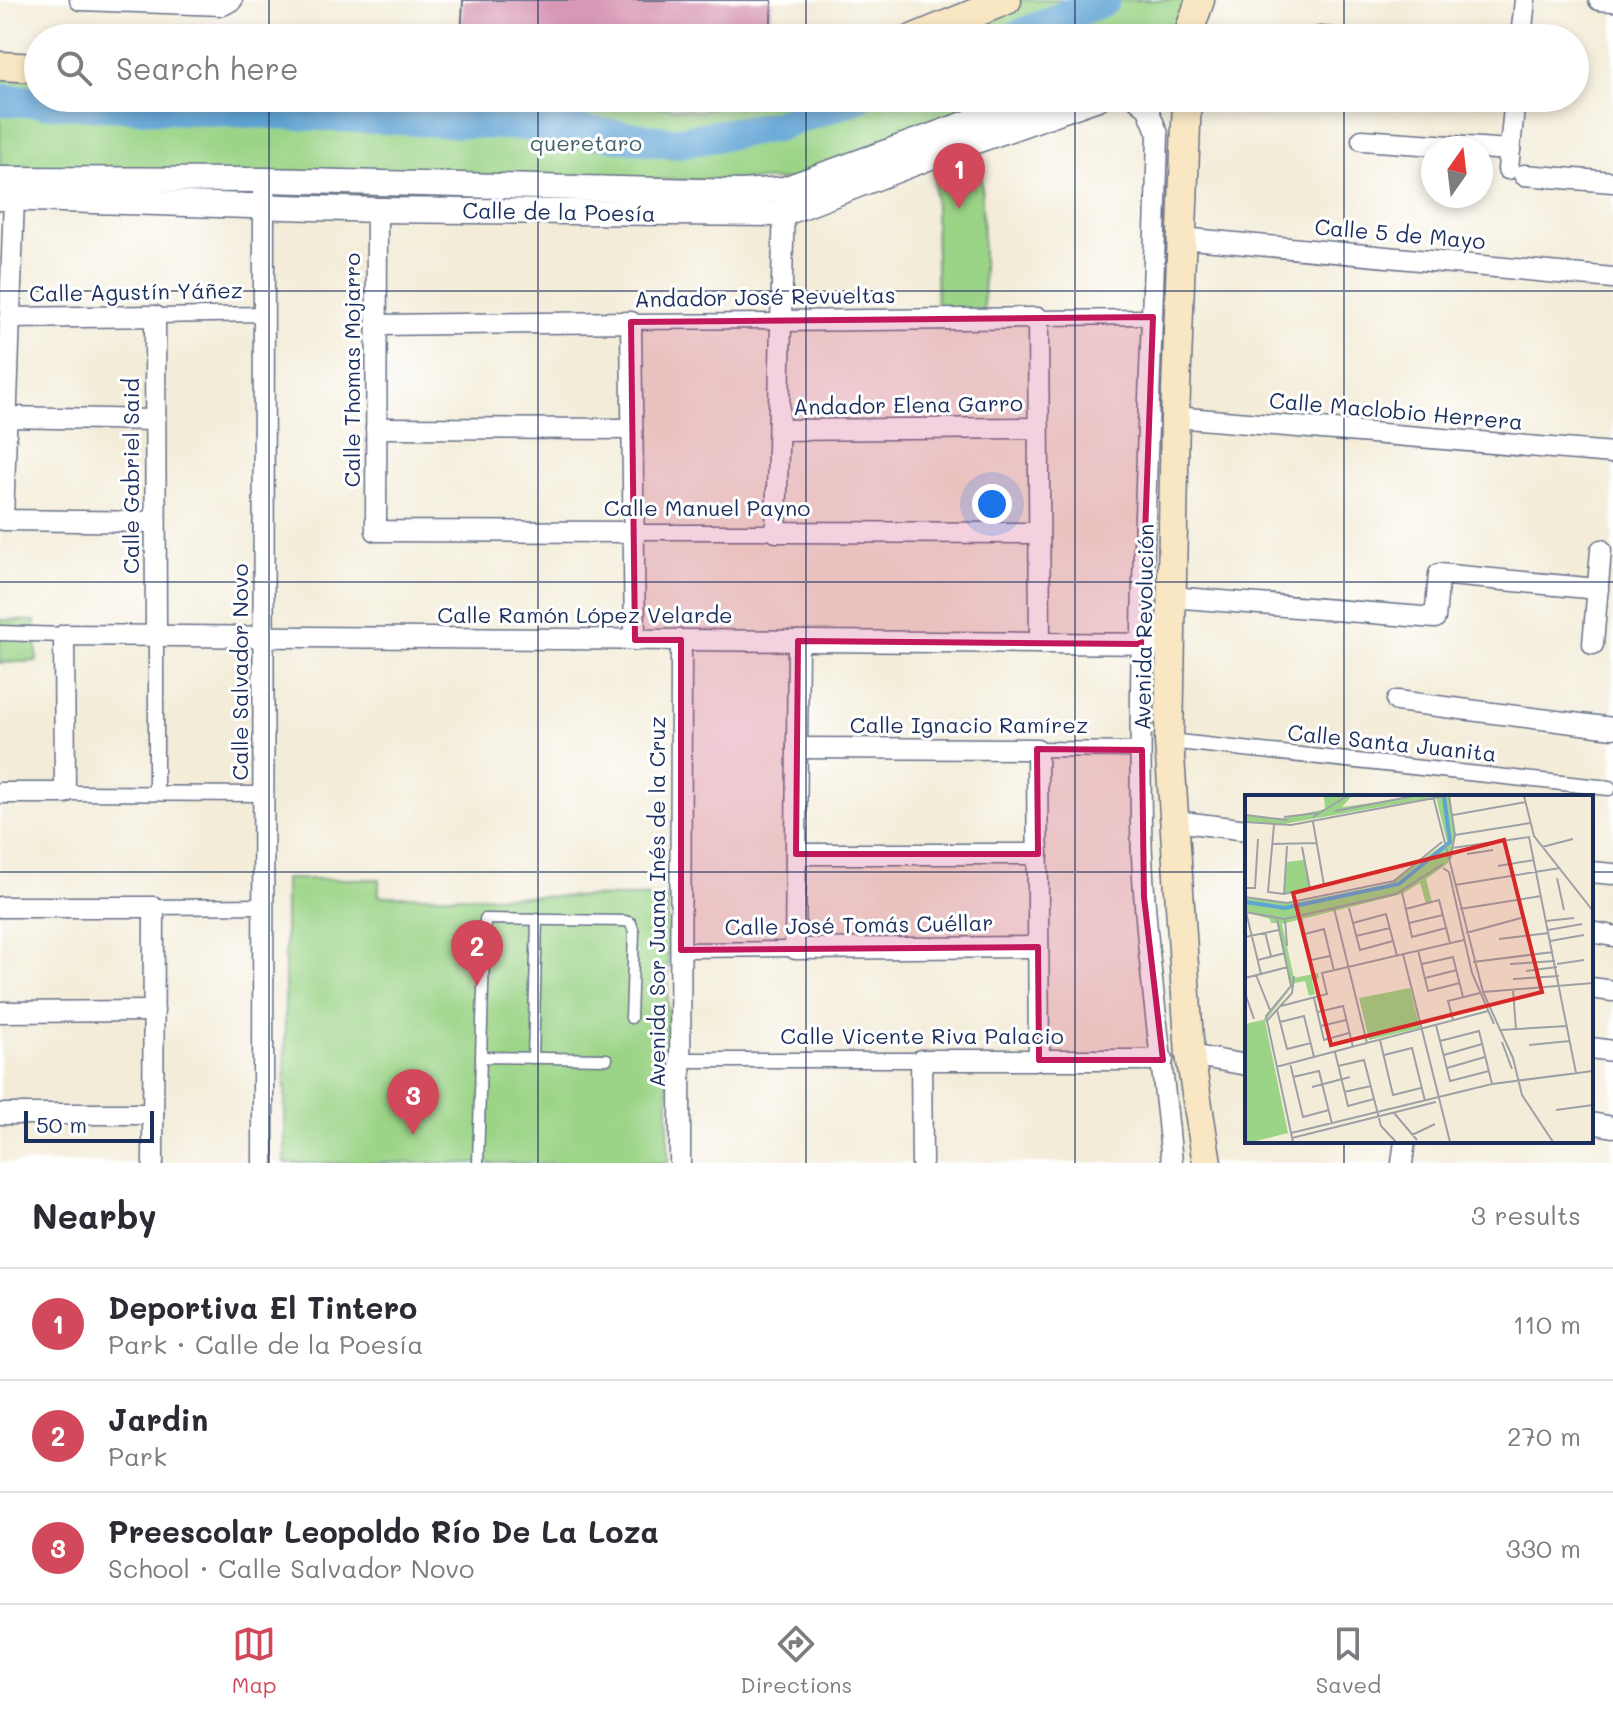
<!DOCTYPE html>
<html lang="en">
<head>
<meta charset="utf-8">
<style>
	:root { --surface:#fff; --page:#f7f7f7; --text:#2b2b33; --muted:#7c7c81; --line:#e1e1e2; --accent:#d1495b }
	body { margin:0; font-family:Mali,sans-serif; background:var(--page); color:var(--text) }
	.compass { position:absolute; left:1421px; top:136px; width:72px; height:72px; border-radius:50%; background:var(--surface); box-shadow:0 4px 12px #0003; rotate:14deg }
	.scale { position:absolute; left:24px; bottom:20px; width:130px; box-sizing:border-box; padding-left:8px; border:4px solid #1b2f5e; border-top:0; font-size:22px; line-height:28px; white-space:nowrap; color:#1b2f5e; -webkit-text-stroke:6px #fff; paint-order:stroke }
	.you { position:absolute; left:992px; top:504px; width:28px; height:28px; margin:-20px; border:6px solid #fff; border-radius:50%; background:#1a73e8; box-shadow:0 0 0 12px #1a73e833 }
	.badge { display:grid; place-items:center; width:52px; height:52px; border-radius:50%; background:var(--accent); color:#fff; font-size:26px; font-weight:700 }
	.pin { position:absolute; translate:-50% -66px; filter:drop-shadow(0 2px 4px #0008) }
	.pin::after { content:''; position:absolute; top:42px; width:28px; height:24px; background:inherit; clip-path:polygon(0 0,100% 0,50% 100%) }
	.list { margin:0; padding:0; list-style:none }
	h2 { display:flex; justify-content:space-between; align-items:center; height:104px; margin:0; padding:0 32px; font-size:34px }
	h2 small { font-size:26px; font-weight:400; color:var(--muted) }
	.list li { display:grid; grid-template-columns:52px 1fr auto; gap:24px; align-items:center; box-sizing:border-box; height:112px; padding:0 32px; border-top:2px solid var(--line) }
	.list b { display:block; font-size:30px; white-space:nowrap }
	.list p { margin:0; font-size:26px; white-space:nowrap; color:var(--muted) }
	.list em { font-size:26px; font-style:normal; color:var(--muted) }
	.icon { flex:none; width:44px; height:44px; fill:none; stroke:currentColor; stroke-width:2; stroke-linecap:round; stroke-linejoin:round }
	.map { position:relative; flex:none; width:1613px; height:1163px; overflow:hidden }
	.search { position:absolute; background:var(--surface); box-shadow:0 4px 12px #0003; left:24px; right:24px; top:24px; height:88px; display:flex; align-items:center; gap:20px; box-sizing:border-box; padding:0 28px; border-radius:44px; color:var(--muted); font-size:30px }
	.sheet { height:440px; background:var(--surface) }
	nav { display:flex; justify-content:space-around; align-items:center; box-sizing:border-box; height:112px; border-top:2px solid var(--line); background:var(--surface); font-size:22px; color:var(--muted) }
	nav a { display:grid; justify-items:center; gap:4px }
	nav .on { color:var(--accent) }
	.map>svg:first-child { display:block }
</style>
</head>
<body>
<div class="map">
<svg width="1613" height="1163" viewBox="0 0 1613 1163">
	<rect width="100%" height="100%" fill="#fff"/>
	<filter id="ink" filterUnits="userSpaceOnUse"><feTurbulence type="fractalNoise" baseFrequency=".0125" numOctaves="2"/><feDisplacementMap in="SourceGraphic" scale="16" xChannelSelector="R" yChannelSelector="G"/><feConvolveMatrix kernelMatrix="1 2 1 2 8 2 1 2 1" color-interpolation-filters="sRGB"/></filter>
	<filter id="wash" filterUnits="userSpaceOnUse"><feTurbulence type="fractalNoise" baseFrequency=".006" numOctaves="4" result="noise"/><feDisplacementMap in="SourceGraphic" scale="32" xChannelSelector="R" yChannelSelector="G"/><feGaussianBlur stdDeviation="1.8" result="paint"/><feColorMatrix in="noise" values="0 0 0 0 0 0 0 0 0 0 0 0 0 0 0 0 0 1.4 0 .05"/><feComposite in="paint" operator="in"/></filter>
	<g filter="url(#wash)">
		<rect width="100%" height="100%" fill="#f3ecd8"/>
		<g fill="#9bd487" stroke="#5b8272" stroke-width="2">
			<path d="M 1003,0 L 1208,0 L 1188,38 L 914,38 Z"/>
			<path d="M 0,78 L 38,78 L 38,98 L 584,98 L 701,111 L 740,98 L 1037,98 L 809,180 L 0,178 Z"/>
			<path d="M 1044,98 L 1087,98 L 981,137 L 984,319 L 937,320 L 934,155 L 783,207 L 405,203 L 0,183 L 756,194 Z"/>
			<path d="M 0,620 L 35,621 L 37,661 L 0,663 Z"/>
			<path d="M 285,879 L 379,879 L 379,896 L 668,897 L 668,1163 L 285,1163 Z"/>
		</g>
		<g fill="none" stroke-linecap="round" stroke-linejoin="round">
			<g stroke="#60a4d5" stroke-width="32">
				<path d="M 1013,38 L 1104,0"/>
				<path d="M 0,100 L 545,126 L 673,143 L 776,126 L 856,98"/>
			</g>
		</g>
		<g id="blocks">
			<path fill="#d898b5" d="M 463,0 L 772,0 L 770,38 L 461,38 Z"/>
		</g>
	</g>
	<g filter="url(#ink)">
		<use href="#blocks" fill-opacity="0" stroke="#677189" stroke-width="2"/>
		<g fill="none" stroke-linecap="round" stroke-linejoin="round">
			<g stroke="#677189" stroke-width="13">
				<g id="service">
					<path d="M 481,1057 L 485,919 L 625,921 L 631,923 L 634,932 L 631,1018"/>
					<path d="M 533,1058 L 537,919"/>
					<path d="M 478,1163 L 481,1057 L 607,1059"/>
				</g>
			</g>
			<g stroke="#677189" stroke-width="17">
				<g id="pedestrian">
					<path d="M 155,316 L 264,314"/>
					<path d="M 1038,318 L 1153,317"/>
					<path d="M 631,322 L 781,321"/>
					<path d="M 634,532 L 776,532"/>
					<path d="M 0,633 L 64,635"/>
					<path d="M 156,636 L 156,793"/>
					<path d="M 1169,741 L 1609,788"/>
					<path d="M 1037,749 L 1142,750"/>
					<path d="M 65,793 L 263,794"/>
					<path d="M 154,907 L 263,906"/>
					<path d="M 681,950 L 795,949"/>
					<path d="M 681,1060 L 921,1060"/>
				</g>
			</g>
			<g stroke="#677189" stroke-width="23">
				<g id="minor">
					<path d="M 80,0 L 223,5 L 232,0"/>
					<path d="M 1599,0 L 1613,1"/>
					<path d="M 1320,37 L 1333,38"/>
					<path d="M 1521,38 L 1525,0"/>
					<path d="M 1136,98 L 1147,107 L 1158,134 C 1152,364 1138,595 1141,825 C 1143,938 1162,1051 1172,1163"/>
					<path d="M 1362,140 L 1510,150"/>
					<path d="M 1508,169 L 1515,98"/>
					<path d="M 1524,175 L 1613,182"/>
					<path d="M 14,197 L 3,520 L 155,522"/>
					<path d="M 784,199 L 776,532 L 1039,533"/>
					<path d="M 377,210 L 376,531 L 634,532"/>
					<path d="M 1182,238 L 1613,278"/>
					<path d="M 9,318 L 155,316 L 156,636"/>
					<path d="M 781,321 L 1038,318 L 1040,643"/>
					<path d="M 377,325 L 631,322 L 635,640"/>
					<path d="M 7,417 L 154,420"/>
					<path d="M 1175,417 L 1613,453"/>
					<path d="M 376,428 L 632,429"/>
					<path d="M 779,430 L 1038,428"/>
					<path d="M 1171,597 L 1435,618 L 1439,574 L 1598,589"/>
					<path d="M 798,641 L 795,949 L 1038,947"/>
					<path d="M 1593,644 L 1601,550"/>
					<path d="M 1397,701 L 1613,728"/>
					<path d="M 797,748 L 1037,749 L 1039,1060"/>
					<path d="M 0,793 L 65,793 L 64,635 L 1170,644"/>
					<path d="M 1175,821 L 1247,830"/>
					<path d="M 796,854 L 1038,854"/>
					<path d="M 1591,872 L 1613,874"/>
					<path d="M 0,907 L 154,907 L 153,1163"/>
					<path d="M 1591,932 L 1613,936"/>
					<path d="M 1591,988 L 1613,991"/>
					<path d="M 0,1012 L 154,1011"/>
					<path d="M 1591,1048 L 1613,1051"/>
					<path d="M 1190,1055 L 1247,1065"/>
					<path d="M 0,1114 L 153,1114"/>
					<path d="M 1591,1123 L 1613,1127"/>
					<path d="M 263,1163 L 264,180"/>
					<path d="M 680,1163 L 681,640"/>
					<path d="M 922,1163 L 921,1060 L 1163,1060"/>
					<path d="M 1402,1163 L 1405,1141"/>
				</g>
			</g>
			<g stroke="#677189" stroke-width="27">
				<g id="tertiary">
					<path d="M 0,179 L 264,180 L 742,192 L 784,189 L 1037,98"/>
					<path d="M 0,198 L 377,210 L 783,214 L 933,156 L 1098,98"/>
				</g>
			</g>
			<g stroke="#677189" stroke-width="31">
				<g id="secondary">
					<path d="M 914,38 L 1007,0"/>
					<path d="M 1187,38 L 1200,0"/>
					<path d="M 0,66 L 38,68"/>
					<path d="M 1187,98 L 1175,417 L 1169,741 L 1190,1055 L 1207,1163"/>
				</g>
			</g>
			<use href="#service" stroke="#fff" stroke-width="10"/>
			<use href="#pedestrian" stroke="#fff" stroke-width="14"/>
			<use href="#minor" stroke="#fff" stroke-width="20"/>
			<use href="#tertiary" stroke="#fff" stroke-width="24"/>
			<use href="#secondary" stroke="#f9e7c3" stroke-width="28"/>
		</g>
	</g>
	<path fill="#c2185b" fill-opacity="0.2" stroke="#c2185b" stroke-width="6" stroke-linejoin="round" d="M 1153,317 L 1141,644 L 798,641 L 796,854 L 1038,854 L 1037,749 L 1142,750 L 1144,897 L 1163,1060 L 1039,1060 L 1038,947 L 681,950 L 681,640 L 635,640 L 631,322 Z"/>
	<path fill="none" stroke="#1b2f5e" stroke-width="2" stroke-opacity="0.55" d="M 269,0 L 269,38M 538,0 L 538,38M 806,0 L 806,38M 1075,0 L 1075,38M 1344,0 L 1344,38M 269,98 L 269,1163M 538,98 L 538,1163M 806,98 L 806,1163M 1075,98 L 1075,1163M 1344,98 L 1344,797M 0,291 L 1613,291M 0,582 L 1613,582M 0,872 L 1247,872M 1591,872 L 1613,872M 1344,1141 L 1344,1163"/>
	<g text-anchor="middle" stroke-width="6" stroke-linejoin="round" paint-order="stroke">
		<g font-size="22" fill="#41616a" stroke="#fff">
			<text x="586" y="151">queretaro</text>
		</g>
		<g font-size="22" fill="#1b2f5e" stroke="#fff">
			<text transform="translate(559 212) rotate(1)" y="8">Calle de la Poesía</text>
			<text transform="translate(1400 234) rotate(5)" y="8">Calle 5 de Mayo</text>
			<text transform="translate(136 292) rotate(-1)" y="8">Calle Agustín Yáñez</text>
			<text transform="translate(765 297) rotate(-1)" y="8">Andador José Revueltas</text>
			<text transform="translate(352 370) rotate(-90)" y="8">Calle Thomas Mojarro</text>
			<text transform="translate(908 405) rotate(-1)" y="8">Andador Elena Garro</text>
			<text transform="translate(1396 411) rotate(5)" y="8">Calle Maclobio Herrera</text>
			<text transform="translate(131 476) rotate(-90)" y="8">Calle Gabriel Said</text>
			<text x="707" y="516">Calle Manuel Payno</text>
			<text x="585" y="623">Calle Ramón López Velarde</text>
			<text transform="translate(1144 627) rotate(-89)" y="8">Avenida Revolución</text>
			<text transform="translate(240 672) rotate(-90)" y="8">Calle Salvador Novo</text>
			<text x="969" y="733">Calle Ignacio Ramírez</text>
			<text transform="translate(1392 743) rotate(6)" y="8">Calle Santa Juanita</text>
			<text transform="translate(657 902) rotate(-90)" y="8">Avenida Sor Juana Inés de la Cruz</text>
			<text transform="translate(859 925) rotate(-1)" y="8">Calle José Tomás Cuéllar</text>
			<text x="922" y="1044">Calle Vicente Riva Palacio</text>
		</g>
	</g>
	<g transform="translate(1245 795)">
		<rect width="348" height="348" fill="#f3ecd8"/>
		<path d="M 0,1 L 1,19 L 35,24 L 80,14 L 79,1 L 107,1 L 97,12 L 177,1 L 205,1 L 210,40 L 203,68 L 181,84 L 187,107 L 181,109 L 175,88 L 157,99 L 37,129 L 49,183 L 73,178 L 74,183 L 67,185 L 70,199 L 64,201 L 60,186 L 50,188 L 20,226 L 43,338 L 7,347 L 0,347 L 0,229 L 18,225 L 46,193 L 32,128 L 26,128 L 25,124 L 32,126 L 0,117 L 0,103 L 49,108 L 143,89 L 202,47 L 191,2 L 33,30 L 0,26 ZM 59,65 L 65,94 L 39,99 L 41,67 ZM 165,193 L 175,233 L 124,245 L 114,203 Z" fill="#9bd487"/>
		<path fill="none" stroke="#60a4d5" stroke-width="4" d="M 0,107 L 40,113 L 154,89 L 205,47 L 199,2"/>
		<path fill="none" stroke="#9da0a7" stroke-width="2" d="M 188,1 L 238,197 L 268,263 L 277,300 L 308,347M 204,1 L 210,40 L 205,64M 279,1 L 289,41 L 348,116M 90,16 L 169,1M 0,20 L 43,25M 208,20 L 281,7M 39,22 L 72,18M 68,22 L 102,1M 0,27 L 46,30 L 200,1M 29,30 L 23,97 L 39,99 L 79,90 L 68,27M 210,40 L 285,28M 284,42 L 331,278M 27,49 L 72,48M 57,52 L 65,94M 297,52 L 328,44M 207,53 L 285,42M 222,59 L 248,55M 253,71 L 289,65M 198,73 L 204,77 L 227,178 L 249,229M 312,83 L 319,115M 210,90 L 315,73M 0,93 L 10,93 L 13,44M 157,97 L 167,142 L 201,133M 39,99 L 42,51M 0,102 L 42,108 L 149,86 L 197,47M 89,113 L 122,248M 104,113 L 115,155 L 148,146M 161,114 L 194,105 L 205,148M 215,114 L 296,101M 0,117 L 40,124 L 151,99 L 198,69M 1,117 L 16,179M 56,123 L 66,165 L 85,161M 32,124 L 46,191 L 21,221 L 48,347M 40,124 L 42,151M 301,126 L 329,123M 108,128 L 141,119 L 152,161M 164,128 L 198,120M 303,135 L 337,129M 20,137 L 26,161M 221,138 L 276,123M 60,139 L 79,134 L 89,176M 111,141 L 145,133M 0,142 L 34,135M 254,144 L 304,138M 305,146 L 339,140M 173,155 L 183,196 L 215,188M 158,159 L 205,347M 13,165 L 40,158M 228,167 L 308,157M 177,169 L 208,162 L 218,202M 265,169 L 310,166M 312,169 L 339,165M 281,176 L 312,172M 11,180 L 25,215M 0,183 L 43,172M 180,183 L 212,175M 268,184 L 314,181M 268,195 L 271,234M 238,197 L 348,188M 0,198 L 9,224M 69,203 L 79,245 L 104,238M 36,211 L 82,199 L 77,178 L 219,145M 32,215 L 42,254 L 66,248M 73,217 L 98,211 L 108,252M 208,225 L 203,206 L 235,198M 21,227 L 47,198 L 49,181M 35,227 L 59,221 L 69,262M 191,230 L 205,286 L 244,276M 76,231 L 101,225M 256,235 L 322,231M 135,245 L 148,300 L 176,293M 195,246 L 234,236 L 247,289M 257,247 L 267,274M 284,250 L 325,246M 90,257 L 103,311 L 129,304M 139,260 L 167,253 L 180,306M 199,260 L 237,249M 45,268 L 58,322 L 84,315M 93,271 L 119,265 L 136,331 L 151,347M 31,272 L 243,216M 202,273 L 240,262M 48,282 L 74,276 L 87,329M 67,292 L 105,282M 99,297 L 126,291M 311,315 L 348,310M 149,318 L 172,345M 46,338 L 247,289 L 348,276M 167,340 L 190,329M 47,343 L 191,307"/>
		<path fill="#d62828" fill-opacity="0.15" stroke="#d62828" stroke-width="4" d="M 259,45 L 297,197 L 86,250 L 48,98 Z"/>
		<rect width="348" height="348" fill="none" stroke="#1b2f5e" stroke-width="4"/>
	</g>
</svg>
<svg class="compass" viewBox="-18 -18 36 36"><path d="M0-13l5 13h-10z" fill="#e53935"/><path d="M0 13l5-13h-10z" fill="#7c7c81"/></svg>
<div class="scale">50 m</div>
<div class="you"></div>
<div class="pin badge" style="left:959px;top:209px">1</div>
<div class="pin badge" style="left:477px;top:986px">2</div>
<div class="pin badge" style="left:413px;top:1135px">3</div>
<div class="search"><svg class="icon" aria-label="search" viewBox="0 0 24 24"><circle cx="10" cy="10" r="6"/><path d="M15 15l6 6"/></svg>Search here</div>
</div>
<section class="sheet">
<h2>Nearby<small>3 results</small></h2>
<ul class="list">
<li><span class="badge">1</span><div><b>Deportiva El Tintero</b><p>Park · Calle de la Poesía</p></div><em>110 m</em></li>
<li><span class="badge">2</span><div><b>Jardin</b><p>Park</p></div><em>270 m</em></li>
<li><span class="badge">3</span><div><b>Preescolar Leopoldo Río De La Loza</b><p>School · Calle Salvador Novo</p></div><em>330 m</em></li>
</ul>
</section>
<nav>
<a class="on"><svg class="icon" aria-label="map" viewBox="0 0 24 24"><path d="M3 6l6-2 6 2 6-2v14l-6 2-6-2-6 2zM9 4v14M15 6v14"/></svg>Map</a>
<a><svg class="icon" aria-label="directions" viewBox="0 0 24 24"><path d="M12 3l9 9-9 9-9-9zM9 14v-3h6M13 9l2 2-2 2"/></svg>Directions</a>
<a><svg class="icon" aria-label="saved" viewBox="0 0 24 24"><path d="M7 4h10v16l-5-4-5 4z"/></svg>Saved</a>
</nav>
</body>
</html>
